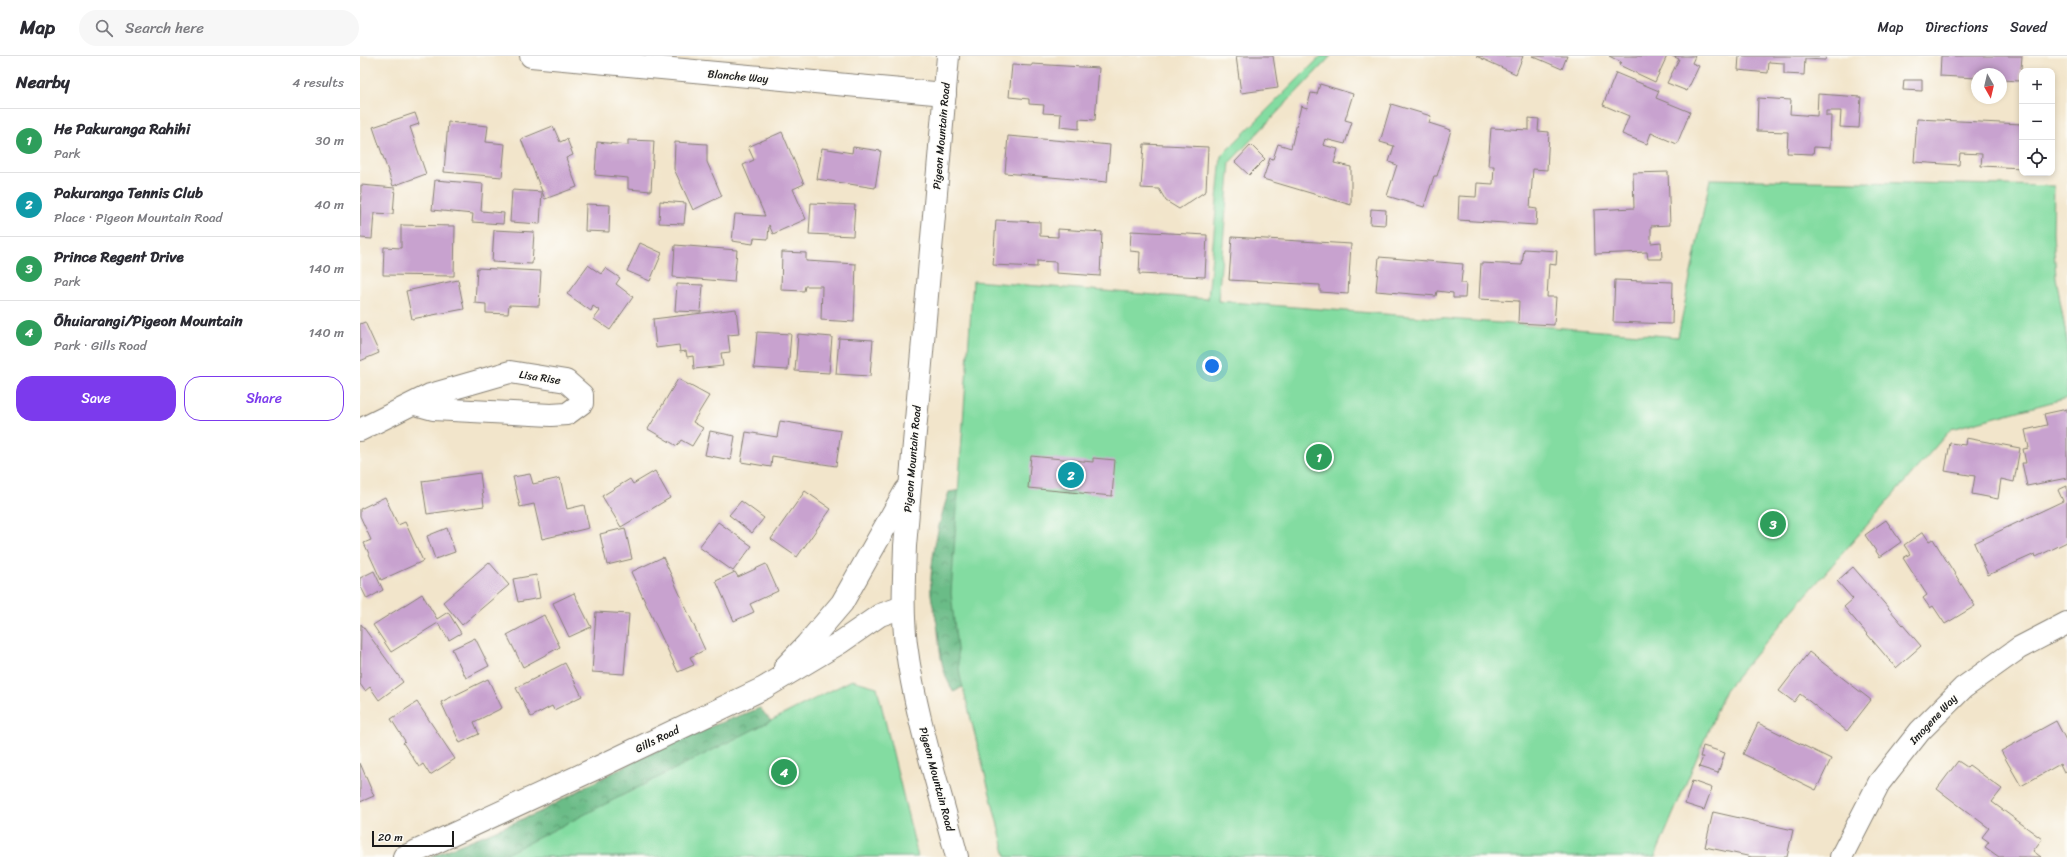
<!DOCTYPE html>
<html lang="en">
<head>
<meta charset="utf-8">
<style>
	:root { --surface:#fff; --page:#f7f7f7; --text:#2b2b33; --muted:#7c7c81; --line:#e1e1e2; --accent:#7c3aed }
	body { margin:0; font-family:Sriracha,sans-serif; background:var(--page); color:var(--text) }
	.controls { position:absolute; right:12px; top:12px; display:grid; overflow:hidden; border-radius:8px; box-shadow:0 2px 6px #0003 }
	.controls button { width:36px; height:36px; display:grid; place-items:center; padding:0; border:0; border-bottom:1px solid var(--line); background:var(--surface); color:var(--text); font:20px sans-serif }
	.compass { position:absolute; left:1611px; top:12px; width:36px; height:36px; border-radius:50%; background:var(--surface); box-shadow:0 2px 6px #0003; rotate:172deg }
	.scale { position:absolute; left:12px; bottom:10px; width:82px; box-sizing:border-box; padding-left:4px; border:2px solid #1c1c1c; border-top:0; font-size:11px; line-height:14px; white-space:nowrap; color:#1c1c1c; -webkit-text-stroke:3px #fdfcf7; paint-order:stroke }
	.you { position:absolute; left:852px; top:310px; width:14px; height:14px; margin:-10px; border:3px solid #fff; border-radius:50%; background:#1a73e8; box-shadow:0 0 0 6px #1a73e833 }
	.badge { display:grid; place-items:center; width:26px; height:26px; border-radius:50%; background:var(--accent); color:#fff; font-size:13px; font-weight:700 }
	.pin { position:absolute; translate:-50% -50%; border:2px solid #fff; box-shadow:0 1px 4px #0006 }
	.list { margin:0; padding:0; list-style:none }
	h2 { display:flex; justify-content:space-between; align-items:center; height:52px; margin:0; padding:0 16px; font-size:17px }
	h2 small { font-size:13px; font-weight:400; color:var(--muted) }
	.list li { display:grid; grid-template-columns:26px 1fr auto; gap:12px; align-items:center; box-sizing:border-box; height:64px; padding:0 16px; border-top:1px solid var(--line) }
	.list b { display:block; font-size:15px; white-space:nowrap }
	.list p { margin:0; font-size:13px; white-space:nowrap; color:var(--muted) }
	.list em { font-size:13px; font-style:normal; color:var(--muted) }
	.actions { display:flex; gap:8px; padding:12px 16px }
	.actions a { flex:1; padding:9px 0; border:1px solid var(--accent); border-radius:16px; text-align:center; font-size:14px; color:var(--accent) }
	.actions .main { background:var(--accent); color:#fff }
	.icon { flex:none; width:22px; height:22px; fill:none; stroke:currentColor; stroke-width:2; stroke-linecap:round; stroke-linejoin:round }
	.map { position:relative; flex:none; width:1707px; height:801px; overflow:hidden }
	header { display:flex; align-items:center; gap:24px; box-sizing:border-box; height:56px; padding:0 20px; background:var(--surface); border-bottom:1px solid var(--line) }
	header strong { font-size:19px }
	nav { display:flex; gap:22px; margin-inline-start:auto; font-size:14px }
	.search { width:280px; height:36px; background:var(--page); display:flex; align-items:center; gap:10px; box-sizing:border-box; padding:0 14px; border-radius:22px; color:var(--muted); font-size:15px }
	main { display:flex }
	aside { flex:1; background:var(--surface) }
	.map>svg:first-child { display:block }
</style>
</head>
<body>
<header>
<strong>Map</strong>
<div class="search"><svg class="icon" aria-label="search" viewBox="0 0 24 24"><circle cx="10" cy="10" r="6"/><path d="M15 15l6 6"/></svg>Search here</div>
<nav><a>Map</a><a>Directions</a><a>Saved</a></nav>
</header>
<main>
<aside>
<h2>Nearby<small>4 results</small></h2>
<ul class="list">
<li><span class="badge" style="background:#2e9e5b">1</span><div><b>He Pakuranga Rahihi</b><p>Park</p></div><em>30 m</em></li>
<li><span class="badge" style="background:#0f9aa8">2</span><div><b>Pakuranga Tennis Club</b><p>Place · Pigeon Mountain Road</p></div><em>40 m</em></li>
<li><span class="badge" style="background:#2e9e5b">3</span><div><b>Prince Regent Drive</b><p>Park</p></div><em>140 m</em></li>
<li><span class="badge" style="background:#2e9e5b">4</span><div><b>Ōhuiarangi/Pigeon Mountain</b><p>Park · Gills Road</p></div><em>140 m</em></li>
</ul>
<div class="actions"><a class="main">Save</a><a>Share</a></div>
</aside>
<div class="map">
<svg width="1707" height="801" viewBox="0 0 1707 801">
	<defs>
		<pattern id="forest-crowns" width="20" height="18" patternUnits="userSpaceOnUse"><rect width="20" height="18" fill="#6abc87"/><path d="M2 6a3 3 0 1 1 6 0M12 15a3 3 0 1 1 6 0" fill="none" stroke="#56986e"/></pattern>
	</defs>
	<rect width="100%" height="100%" fill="#fdfcf7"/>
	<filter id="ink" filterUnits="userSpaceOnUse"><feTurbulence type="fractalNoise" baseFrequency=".025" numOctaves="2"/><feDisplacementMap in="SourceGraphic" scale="8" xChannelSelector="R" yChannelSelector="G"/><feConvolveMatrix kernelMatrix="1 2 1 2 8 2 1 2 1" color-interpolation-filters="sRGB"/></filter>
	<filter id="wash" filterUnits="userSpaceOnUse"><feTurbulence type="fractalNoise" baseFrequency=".012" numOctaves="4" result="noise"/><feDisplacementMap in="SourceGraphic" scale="16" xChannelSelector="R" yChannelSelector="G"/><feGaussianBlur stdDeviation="0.9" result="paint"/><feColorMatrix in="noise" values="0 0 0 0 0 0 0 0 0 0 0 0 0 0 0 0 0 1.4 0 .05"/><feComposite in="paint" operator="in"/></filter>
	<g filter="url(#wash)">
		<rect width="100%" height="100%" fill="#f2e5cb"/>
		<g fill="url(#forest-crowns)" stroke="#436c52">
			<path d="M 608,433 L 612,625 L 594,636 C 581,617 580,596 578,575 C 577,562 572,550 571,538 C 569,509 579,464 589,436 Z"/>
			<path d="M 400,652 L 429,687 L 270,801 L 70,801 L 180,756 L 240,723 L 323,681 Z"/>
		</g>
		<g fill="#83dca1" stroke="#507c5e">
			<path d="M 961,0 L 971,0 L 870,106 L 858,245 L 1318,281 L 1350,123 L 1694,130 L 1693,177 L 1696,221 L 1707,285 L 1707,342 L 1591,373 L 1425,563 L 1365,635 L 1295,801 L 646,801 L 600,620 L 591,537 L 613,225 L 848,243 L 861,100 Z"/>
			<path d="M 492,624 L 517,631 L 558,801 L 140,801 Z"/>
		</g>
		<g id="blocks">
			<g fill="#c8a2cf">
				<path d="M 876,0 L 913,0 L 918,32 L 881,37 Z"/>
				<path d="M 1116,0 L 1163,0 L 1156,18 Z"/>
				<path d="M 1172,0 L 1207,0 L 1202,13 Z"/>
				<path d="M 1249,0 L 1307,0 L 1295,26 L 1259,9 L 1261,6 Z"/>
				<path d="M 1312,0 L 1335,0 L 1332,7 L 1339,10 L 1327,35 L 1307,27 L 1319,3 Z"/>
				<path d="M 1379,0 L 1466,0 L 1465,4 L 1445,3 L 1444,19 L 1424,18 L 1424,7 L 1409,6 L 1408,17 L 1378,14 Z"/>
				<path d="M 1581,0 L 1662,0 L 1660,25 L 1641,24 L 1641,18 L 1617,18 L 1617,22 L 1580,20 Z"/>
				<path d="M 672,8 L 739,12 L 735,64 L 719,63 L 719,73 L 700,71 L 701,58 L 683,57 L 684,49 L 669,48 L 669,43 L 649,41 L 652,9 L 672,10 Z"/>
				<path d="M 1256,17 L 1299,35 L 1296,42 L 1330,56 L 1317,88 L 1291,77 L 1287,88 L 1262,78 L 1269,60 L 1243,49 Z"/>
				<path d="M 1544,24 L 1562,24 L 1562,35 L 1543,34 Z"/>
				<path d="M 960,28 L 993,38 L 985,64 L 992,66 L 985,88 L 965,83 L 963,89 L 978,93 L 974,107 L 991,111 L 991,149 L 903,123 L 910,102 L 913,103 L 918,88 L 931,92 L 941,50 L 947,52 L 951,37 L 957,38 Z"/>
				<path d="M 1458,38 L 1501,41 L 1499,72 L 1480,71 L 1481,55 L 1466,55 L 1466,60 L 1471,60 L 1470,92 L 1454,91 L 1453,98 L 1427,97 L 1428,76 L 1397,75 L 1398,42 L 1431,44 L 1430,58 L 1457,60 Z"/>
				<path d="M 1031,48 L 1071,60 L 1069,67 L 1091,74 L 1077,120 L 1074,120 L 1064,151 L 1027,140 L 1037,109 L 1029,106 L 1034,90 L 1020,86 Z"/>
				<path d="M 55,57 L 59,68 L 50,71 L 66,118 L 33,130 L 13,71 Z"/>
				<path d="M 1169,62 L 1179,63 L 1178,75 L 1189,76 L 1187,114 L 1173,113 L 1170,152 L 1177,153 L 1176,169 L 1098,164 L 1099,140 L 1116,141 L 1117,127 L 1133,128 L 1134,110 L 1128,110 L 1131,72 L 1169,74 Z"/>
				<path d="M 1557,63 L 1662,68 L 1662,112 L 1621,110 L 1622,98 L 1600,97 L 1599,109 L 1554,106 Z"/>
				<path d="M 88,66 L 128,70 L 126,86 L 145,88 L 142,121 L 84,116 Z"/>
				<path d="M 193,70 L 200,86 L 207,83 L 213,99 L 206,102 L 217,131 L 185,143 L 161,83 Z"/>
				<path d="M 422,76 L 444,128 L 433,133 L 446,163 L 413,178 L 409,169 L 408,183 L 394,182 L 393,188 L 372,185 L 375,158 L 405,160 L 383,109 L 394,104 L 388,91 Z"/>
				<path d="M 648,80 L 750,89 L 747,126 L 645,117 Z"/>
				<path d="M 268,84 L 294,85 L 291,135 L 268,133 L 268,122 L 235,119 L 237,86 L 268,89 Z"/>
				<path d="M 315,86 L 347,88 L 347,106 L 362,140 L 333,154 L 314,113 Z"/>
				<path d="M 784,88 L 848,91 L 846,135 L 819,153 L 806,145 L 799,133 L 781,132 Z"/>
				<path d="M 891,89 L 905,103 L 889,119 L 875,106 Z"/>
				<path d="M 493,91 L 521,95 L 515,132 L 457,123 L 462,92 L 492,97 Z"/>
				<path d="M 1308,116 L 1310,169 L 1291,170 L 1291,187 L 1301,186 L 1302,203 L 1288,203 L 1287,196 L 1235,198 L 1234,154 L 1274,152 L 1273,117 Z"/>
				<path d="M 75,124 L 123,128 L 121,155 L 144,157 L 143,168 L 112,166 L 113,158 L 72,154 Z"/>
				<path d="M 1,129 L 35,132 L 33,158 L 14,157 L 12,183 L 0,182 Z"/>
				<path d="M 152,134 L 182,136 L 180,168 L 150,166 Z"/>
				<path d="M 300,145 L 326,147 L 324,168 L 299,167 Z"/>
				<path d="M 451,147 L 495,149 L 493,180 L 449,178 Z"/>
				<path d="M 226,148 L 250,149 L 249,176 L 225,175 Z"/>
				<path d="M 1011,153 L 1026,154 L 1025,169 L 1010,168 Z"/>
				<path d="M 636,164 L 680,166 L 680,180 L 698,181 L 698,173 L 742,176 L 740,220 L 696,217 L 696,206 L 677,205 L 677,211 L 633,209 Z"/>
				<path d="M 41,169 L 95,170 L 94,220 L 23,219 L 24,191 L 41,192 Z"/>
				<path d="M 134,174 L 174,176 L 172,208 L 132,206 Z"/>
				<path d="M 771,175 L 847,179 L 845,221 L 779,218 L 780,196 L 770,195 Z"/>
				<path d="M 872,181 L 991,188 L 988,238 L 960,236 L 960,229 L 869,224 Z"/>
				<path d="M 280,187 L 302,197 L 290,225 L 267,215 Z"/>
				<path d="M 315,189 L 377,194 L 374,226 L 313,221 Z"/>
				<path d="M 1164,193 L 1197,195 L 1196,209 L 1189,208 L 1187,241 L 1196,241 L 1194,269 L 1158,267 L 1159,245 L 1119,243 L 1121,207 L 1162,209 Z"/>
				<path d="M 422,196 L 446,197 L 446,205 L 496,208 L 494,266 L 461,264 L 462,230 L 445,230 L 444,235 L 421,234 Z"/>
				<path d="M 1019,201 L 1103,208 L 1101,227 L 1106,227 L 1105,242 L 1093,242 L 1093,237 L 1077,235 L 1076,240 L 1016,235 Z"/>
				<path d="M 228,209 L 241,218 L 245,212 L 260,222 L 256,228 L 273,241 L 250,274 L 234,263 L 240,255 L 233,250 L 231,255 L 207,238 Z"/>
				<path d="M 117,212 L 181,215 L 179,250 L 149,249 L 148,258 L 126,257 L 126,248 L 115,247 Z"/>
				<path d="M 98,224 L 104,253 L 52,263 L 46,235 Z"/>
				<path d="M 1255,224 L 1313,226 L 1312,268 L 1253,266 Z"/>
				<path d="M 317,228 L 343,229 L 341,256 L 315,255 Z"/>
				<path d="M 376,253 L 379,278 L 368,279 L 370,296 L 361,297 L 363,310 L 334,313 L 333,300 L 327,301 L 326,295 L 320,296 L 319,289 L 296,292 L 293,263 Z"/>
				<path d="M 5,266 L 19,297 L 0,305 L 0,268 Z"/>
				<path d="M 397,276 L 431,278 L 428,314 L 394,312 Z"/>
				<path d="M 438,278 L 472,281 L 469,317 L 435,315 Z"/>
				<path d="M 479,282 L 513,284 L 510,320 L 476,318 Z"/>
				<path d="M 318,323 L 349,340 L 333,366 L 343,372 L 332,390 L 321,384 L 317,390 L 288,373 Z"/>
				<path d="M 1707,353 L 1707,422 L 1667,430 L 1662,407 L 1666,407 L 1663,393 L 1669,392 L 1665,374 L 1687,369 L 1684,358 Z"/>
				<path d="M 420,365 L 481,375 L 476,410 L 412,400 L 411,411 L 381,406 L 386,376 L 417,381 Z"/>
				<path d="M 350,375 L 375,380 L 371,404 L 345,399 Z"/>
				<path d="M 1606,382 L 1660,392 L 1654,426 L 1641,423 L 1638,443 L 1612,438 L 1615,420 L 1585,415 L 1590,387 L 1605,389 Z"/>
				<path d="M 671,400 L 733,406 L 733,402 L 755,404 L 752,440 L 668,432 Z"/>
				<path d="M 295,415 L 310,442 L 261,471 L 242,440 L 270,423 L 273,428 Z"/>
				<path d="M 120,417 L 124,450 L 67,458 L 62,425 Z"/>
				<path d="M 170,418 L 173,428 L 200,422 L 207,453 L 224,449 L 229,472 L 182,483 L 174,448 L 160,451 L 153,421 Z"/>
				<path d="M 1707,430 L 1707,486 L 1676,501 L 1675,498 L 1628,519 L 1614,487 L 1703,445 L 1698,434 Z"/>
				<path d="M 445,435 L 471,453 L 437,501 L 411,483 Z"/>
				<path d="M 25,441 L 38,469 L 45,466 L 63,505 L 21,524 L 4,487 L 11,484 L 0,460 L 0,453 Z"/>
				<path d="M 381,445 L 404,462 L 392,477 L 369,459 Z"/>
				<path d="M 1526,464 L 1541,486 L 1520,501 L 1505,479 Z"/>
				<path d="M 358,466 L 392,490 L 373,515 L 339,491 Z"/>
				<path d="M 87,472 L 95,496 L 75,503 L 67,480 Z"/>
				<path d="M 265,472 L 272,503 L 247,509 L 240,478 Z"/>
				<path d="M 1563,476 L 1569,485 L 1573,483 L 1615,550 L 1585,568 L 1573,550 L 1570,552 L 1563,542 L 1567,539 L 1543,502 L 1550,498 L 1544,489 Z"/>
				<path d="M 303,501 L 345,594 L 330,601 L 334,609 L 318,616 L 271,516 Z"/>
				<path d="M 129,506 L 149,529 L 102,569 L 83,546 Z"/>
				<path d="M 406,508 L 418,535 L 390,548 L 394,556 L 374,565 L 356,525 L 375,516 L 378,521 Z"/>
				<path d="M 1493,511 L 1561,590 L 1536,612 L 1484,551 L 1493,543 L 1477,525 Z"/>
				<path d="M 14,515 L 23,534 L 7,543 L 0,529 L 0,522 Z"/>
				<path d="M 176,519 L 180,542 L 158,546 L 153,523 Z"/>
				<path d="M 214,537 L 231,571 L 209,581 L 193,547 Z"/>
				<path d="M 62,538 L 77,563 L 88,556 L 101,577 L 89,584 L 78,567 L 31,596 L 13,569 Z"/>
				<path d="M 236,556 L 269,558 L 264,618 L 232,616 Z"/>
				<path d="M 184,559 L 200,591 L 163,611 L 147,579 Z"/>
				<path d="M 1,568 L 43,626 L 19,644 L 10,631 L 5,635 L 0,628 Z"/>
				<path d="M 115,582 L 129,610 L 106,622 L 92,593 Z"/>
				<path d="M 1449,596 L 1511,644 L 1487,675 L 1440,638 L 1434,646 L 1419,635 Z"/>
				<path d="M 205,607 L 222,640 L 194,654 L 192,650 L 171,661 L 156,632 Z"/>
				<path d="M 128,623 L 142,652 L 114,666 L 119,678 L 100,687 L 81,646 Z"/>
				<path d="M 57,646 L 95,703 L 70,719 L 63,708 L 59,711 L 43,687 L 45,685 L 31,663 Z"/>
				<path d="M 1696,665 L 1707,686 L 1707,714 L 1704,716 L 1700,708 L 1661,730 L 1641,695 Z"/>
				<path d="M 1398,667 L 1471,703 L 1456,734 L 1383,698 Z"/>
				<path d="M 1343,690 L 1365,697 L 1358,717 L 1339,711 L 1343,701 L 1340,701 Z"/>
				<path d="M 1598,705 L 1607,711 L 1609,709 L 1642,733 L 1632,746 L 1682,783 L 1673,795 L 1681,801 L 1639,801 L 1625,791 L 1629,786 L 1622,781 L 1629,772 L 1577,733 Z"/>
				<path d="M 0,707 L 14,740 L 0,746 Z"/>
				<path d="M 1332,725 L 1352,732 L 1344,754 L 1325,748 Z"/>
				<path d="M 1353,756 L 1433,774 L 1427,801 L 1392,801 L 1345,791 Z"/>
			</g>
		</g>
	</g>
	<g filter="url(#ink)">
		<use href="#blocks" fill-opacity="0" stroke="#878074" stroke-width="1"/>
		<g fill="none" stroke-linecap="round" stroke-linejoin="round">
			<g stroke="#878074" stroke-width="24">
				<g id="street">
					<path d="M 171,0 L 585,38"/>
					<path d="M 0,374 L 70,339 L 150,316 L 206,325 L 222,339 L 222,347 L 207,358 L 191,359 L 73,353 L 55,348"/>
					<path d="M 1481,801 L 1519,727 L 1560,675 L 1603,632 L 1659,592 L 1707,567"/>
				</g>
			</g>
			<g stroke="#878074" stroke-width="24">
				<g id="secondary">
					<path d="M 588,0 L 545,490 C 544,523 542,555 546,588 C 555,660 579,731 597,801"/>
					<path d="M 425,611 L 447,588 L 482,547 L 546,434"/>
					<path d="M 44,801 L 243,709 L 404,632 L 481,586 L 520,559 L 543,551"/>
				</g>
			</g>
			<use href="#street" stroke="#fff" stroke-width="22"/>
			<use href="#secondary" stroke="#fff" stroke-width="22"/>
		</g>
	</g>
	<g text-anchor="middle" stroke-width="3" stroke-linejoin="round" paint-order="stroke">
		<g font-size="11" fill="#1c1c1c" stroke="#fdfcf7">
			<text transform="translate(378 20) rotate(5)" y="4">Blanche Way</text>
			<text transform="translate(581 80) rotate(-85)" y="4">Pigeon Mountain Road</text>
			<text transform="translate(180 321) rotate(9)" y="4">Lisa Rise</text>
			<text transform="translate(552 403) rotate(-85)" y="4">Pigeon Mountain Road</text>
			<text transform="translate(1573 663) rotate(-47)" y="4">Imogene Way</text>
			<text transform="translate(297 683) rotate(-26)" y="4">Gills Road</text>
			<text transform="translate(577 723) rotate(75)" y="4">Pigeon Mountain Road</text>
		</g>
	</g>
</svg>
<div class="controls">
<button>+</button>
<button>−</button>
<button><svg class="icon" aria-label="locate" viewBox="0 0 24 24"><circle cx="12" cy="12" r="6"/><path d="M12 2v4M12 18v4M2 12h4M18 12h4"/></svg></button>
</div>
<svg class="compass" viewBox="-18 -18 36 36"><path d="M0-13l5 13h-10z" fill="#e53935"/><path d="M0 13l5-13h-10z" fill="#7c7c81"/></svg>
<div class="scale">20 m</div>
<div class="you"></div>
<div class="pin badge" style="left:959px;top:401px;background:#2e9e5b">1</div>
<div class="pin badge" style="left:711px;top:419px;background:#0f9aa8">2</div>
<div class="pin badge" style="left:1413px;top:468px;background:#2e9e5b">3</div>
<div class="pin badge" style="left:424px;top:716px;background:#2e9e5b">4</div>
</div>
</main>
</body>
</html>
